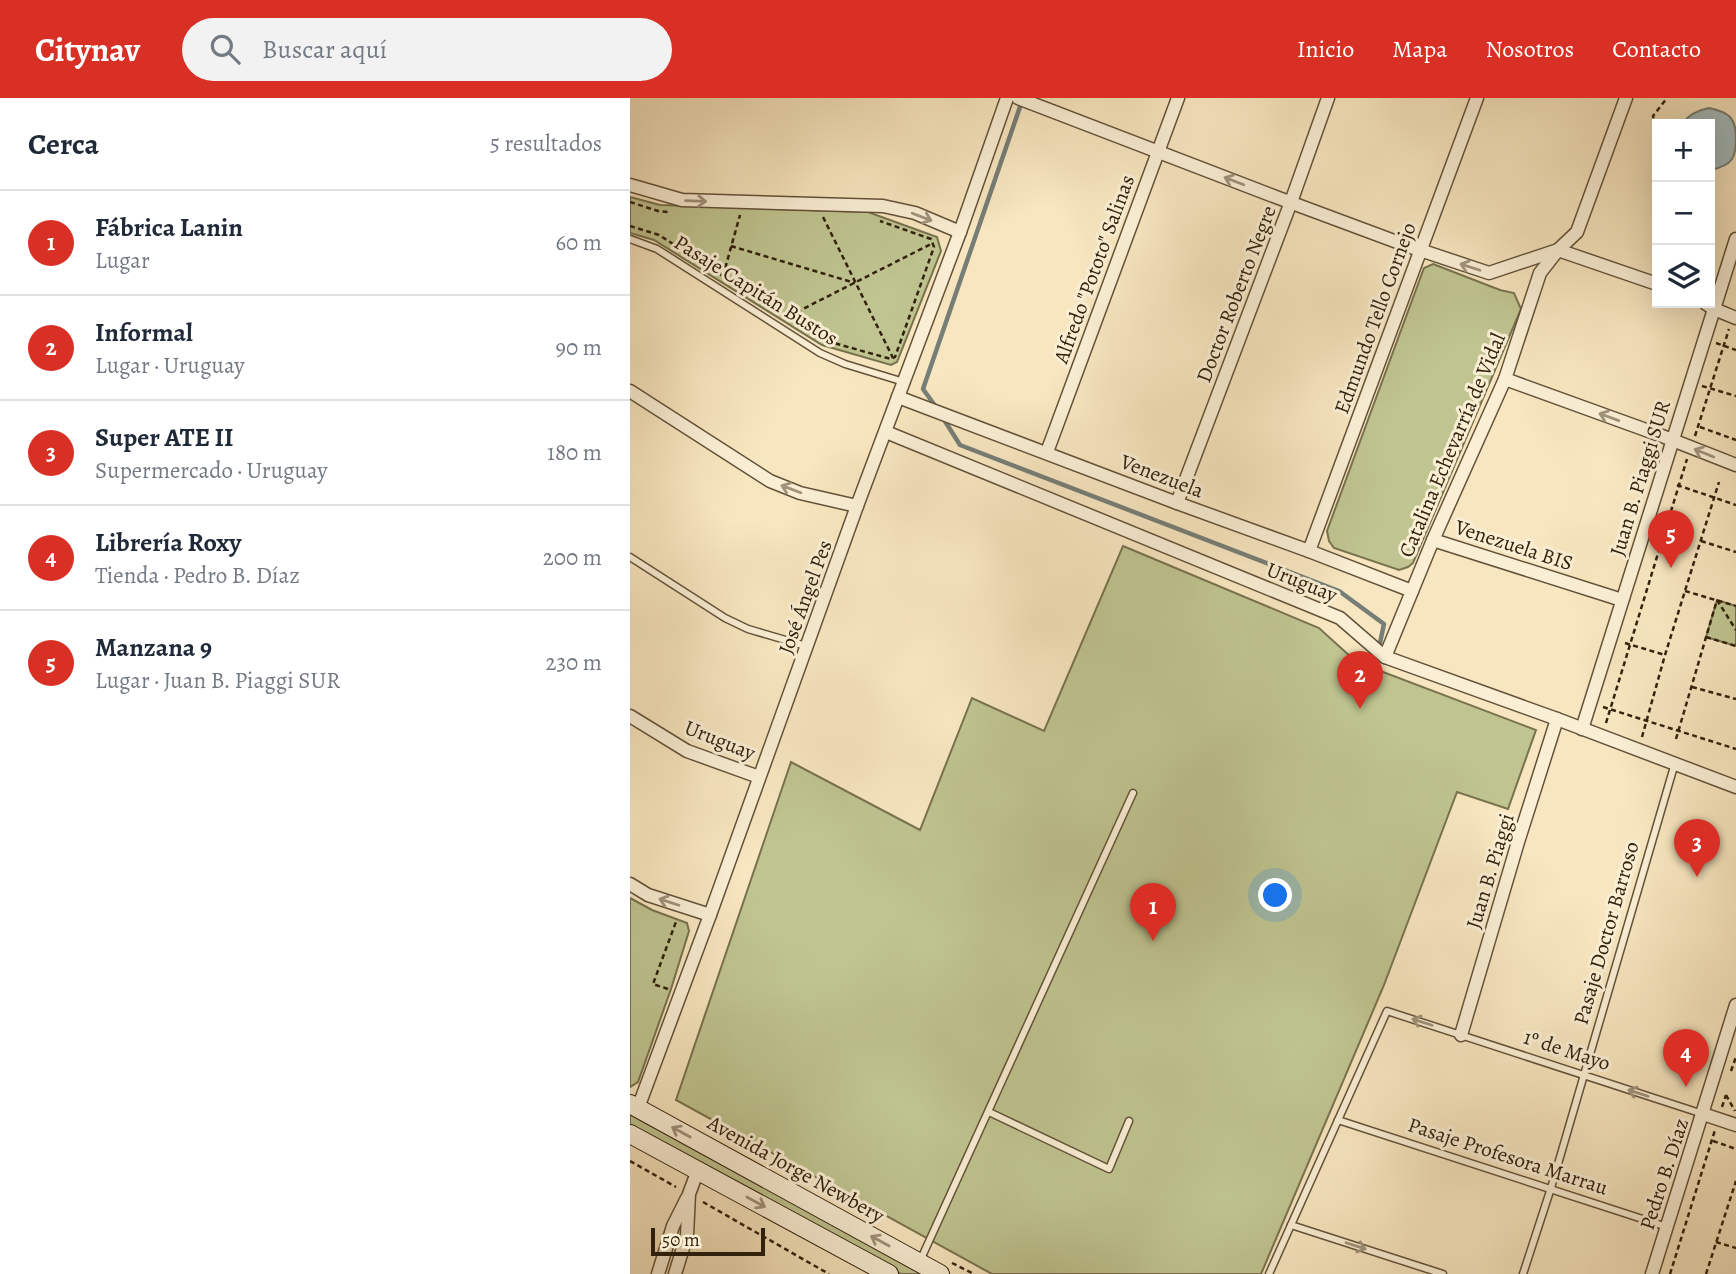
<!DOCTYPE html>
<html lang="es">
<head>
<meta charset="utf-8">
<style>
	:root { --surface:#fff; --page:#f2f2f3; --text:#1f2937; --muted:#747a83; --line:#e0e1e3; --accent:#d93025 }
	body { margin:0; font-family:Alegreya,serif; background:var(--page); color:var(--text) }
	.controls { position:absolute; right:21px; top:21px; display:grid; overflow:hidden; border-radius:0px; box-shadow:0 7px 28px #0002 }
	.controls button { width:63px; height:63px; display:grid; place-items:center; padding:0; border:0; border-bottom:2px solid var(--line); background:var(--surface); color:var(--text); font:35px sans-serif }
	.scale { position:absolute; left:21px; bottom:18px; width:114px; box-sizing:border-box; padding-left:7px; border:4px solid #32210c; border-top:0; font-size:19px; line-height:24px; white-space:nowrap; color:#32210c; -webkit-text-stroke:5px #faefd5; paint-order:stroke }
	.you { position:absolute; left:646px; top:798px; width:24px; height:24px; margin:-18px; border:5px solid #fff; border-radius:50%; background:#1a73e8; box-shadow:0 0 0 10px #1a73e833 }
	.badge { display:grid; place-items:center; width:46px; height:46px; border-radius:50%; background:var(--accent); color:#fff; font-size:23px; font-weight:700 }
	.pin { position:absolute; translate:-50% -58px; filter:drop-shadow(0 2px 4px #0008) }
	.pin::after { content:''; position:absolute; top:37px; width:24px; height:21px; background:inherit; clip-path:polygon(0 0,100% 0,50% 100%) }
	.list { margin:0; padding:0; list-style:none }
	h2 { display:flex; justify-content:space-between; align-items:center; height:91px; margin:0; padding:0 28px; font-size:30px }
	h2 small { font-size:23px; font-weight:400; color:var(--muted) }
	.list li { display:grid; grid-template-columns:46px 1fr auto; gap:21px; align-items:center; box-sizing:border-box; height:105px; padding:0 28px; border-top:2px solid var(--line) }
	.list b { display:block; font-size:26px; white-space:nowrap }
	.list p { margin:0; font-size:23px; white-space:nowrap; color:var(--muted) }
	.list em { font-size:23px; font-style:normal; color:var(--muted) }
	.icon { flex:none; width:38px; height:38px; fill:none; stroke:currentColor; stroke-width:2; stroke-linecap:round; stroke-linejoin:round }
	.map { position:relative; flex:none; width:1106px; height:1176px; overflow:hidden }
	header { display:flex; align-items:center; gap:42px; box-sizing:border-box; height:98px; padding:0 35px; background:var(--accent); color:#fff }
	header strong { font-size:33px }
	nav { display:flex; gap:38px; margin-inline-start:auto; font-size:24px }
	.search { width:490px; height:63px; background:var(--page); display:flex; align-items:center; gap:18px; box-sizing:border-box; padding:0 24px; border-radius:38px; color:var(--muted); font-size:26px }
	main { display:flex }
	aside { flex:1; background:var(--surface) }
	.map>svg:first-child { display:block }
</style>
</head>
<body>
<header>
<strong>Citynav</strong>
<div class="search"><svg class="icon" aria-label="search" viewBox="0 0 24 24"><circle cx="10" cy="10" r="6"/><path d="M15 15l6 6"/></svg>Buscar aquí</div>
<nav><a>Inicio</a><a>Mapa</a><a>Nosotros</a><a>Contacto</a></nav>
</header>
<main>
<aside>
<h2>Cerca<small>5 resultados</small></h2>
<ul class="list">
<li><span class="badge">1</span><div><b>Fábrica Lanin</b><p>Lugar</p></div><em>60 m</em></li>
<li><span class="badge">2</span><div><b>Informal</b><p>Lugar · Uruguay</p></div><em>90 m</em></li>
<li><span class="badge">3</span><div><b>Super ATE II</b><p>Supermercado · Uruguay</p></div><em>180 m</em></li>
<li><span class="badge">4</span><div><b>Librería Roxy</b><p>Tienda · Pedro B. Díaz</p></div><em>200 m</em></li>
<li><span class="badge">5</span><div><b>Manzana 9</b><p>Lugar · Juan B. Piaggi SUR</p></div><em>230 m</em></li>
</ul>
</aside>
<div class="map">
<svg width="1106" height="1176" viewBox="0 0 1106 1176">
	<rect width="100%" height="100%" fill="#f7e6bf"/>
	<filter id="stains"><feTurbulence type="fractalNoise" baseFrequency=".00286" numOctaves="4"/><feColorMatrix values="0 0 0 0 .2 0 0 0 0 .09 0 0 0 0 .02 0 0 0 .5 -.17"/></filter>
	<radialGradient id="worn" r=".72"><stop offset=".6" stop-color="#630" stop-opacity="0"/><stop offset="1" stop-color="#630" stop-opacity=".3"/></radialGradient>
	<g fill="#bfc490" stroke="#78724e" stroke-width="2">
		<path d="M 0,99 L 30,107 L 238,114 L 307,139 L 311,153 L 267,264 L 261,267 L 192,247 L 24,142 L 0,135 Z"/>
		<path d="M 803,166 L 870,192 L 884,195 L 891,211 L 783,465 L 778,469 L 769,472 L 704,450 L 699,443 L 697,433 L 794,170 Z"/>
		<path d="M 493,448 L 689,530 L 732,569 L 740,569 L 906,632 L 878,711 L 827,694 L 754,887 L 631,1176 L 362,1176 L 46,1002 L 161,664 L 290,732 L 342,600 L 414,633 Z"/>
		<path d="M 1087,502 L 1106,508 L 1106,548 L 1076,539 Z"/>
		<path d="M 0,800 L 22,812 L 57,825 L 59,833 L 41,891 L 8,984 L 0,989 Z"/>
		<path d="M 0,1014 L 299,1176 L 271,1176 L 0,1029 Z"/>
	</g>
	<path fill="#a4bcbe" stroke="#767e77" stroke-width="2" d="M 1079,10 C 1099,14 1106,20 1106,40 C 1106,61 1102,67 1081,72 L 1080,72 L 1080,26 L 1052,26 C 1059,16 1068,12 1079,10 Z"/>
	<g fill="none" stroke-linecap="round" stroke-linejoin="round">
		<g stroke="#767e77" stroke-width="4.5">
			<path d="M 306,309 L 293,291 L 392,3"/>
			<path d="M 313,320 L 330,347 L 709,493 L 754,526 L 750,545"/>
		</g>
		<g stroke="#635239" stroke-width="9">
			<g id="lane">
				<path d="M 0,141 L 27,151 L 190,255 L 215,266 L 274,284"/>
				<path d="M 0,459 L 95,520 L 118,531 L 176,548"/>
				<path d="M 359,1014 L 479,1071 L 499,1023"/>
				<path d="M 708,1022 L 1037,1129"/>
				<path d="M 661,1127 L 813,1176"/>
				<path d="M 290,1163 L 503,695"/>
				<path d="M 639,1176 L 757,913 L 1073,1016"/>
				<path d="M 893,1176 L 921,1090 L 1045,665"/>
			</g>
		</g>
		<g stroke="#635239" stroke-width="15">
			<g id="street">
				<path d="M 388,0 L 646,99 L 775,147 L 859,175 L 928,152 L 1027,186"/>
				<path d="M 0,87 L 52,102 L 253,108 L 285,115 L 330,134"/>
				<path d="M 1075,205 L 1084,211 L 1106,220"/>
				<path d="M 875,281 L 1027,336 L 1106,367"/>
				<path d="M 0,293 L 140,383 L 170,395 L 227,408"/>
				<path d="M 268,299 L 547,405 L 679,453 L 782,493"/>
				<path d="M 256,334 L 710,520 L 755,559 L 927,621 L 1106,689"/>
				<path d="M 417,354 L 548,0"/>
				<path d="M 547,405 L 661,104 L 698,0"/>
				<path d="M 803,442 L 992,502"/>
				<path d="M 679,453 L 847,0"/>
				<path d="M 755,559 L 803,442 L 875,281 L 910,175 L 928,152 L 947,134 L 996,0"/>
				<path d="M 0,618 L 57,653 L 129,679"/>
				<path d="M 952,631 L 1106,141"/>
				<path d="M 0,786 L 18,797 L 80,817"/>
				<path d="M 831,937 L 888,744 L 927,621"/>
				<path d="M 8,1010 L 80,817 L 227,408 L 330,134 L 377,0"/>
				<path d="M 1073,1016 L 1106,1027"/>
				<path d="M 28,1176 L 43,1128 L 57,1100"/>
				<path d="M 45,1176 L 57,1137 L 59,1096 L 68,1072"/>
				<path d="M 1022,1176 L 1106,907"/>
			</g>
		</g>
		<g stroke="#32210c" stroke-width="20">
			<g id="secondary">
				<path d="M 0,1006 L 310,1176"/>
				<path d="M 0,1036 L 259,1176"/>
			</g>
		</g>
		<g stroke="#32210c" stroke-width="2.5" stroke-dasharray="5 3.5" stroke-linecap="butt">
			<path d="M 1027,37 L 1023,18 L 1037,0"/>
			<path d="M 0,104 L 28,113 L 38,114"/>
			<path d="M 193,119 L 263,260"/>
			<path d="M 0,128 L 29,137 L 193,242 L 261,261 L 265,259 L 304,149 L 301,141 L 250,123"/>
			<path d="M 101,148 L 225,185"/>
			<path d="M 93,178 L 110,117"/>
			<path d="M 159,218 L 303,145"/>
			<path d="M 1086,245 L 1106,252"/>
			<path d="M 1072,288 L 1106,298"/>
			<path d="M 1070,329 L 1106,342"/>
			<path d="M 1065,338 L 1099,231"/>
			<path d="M 1047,387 L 1106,407"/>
			<path d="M 1071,443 L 1106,454"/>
			<path d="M 1055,493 L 1106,508"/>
			<path d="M 1087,502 L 1106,532"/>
			<path d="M 1076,539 L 1106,548"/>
			<path d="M 995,545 L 1035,557"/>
			<path d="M 1062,589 L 1106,601"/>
			<path d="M 973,609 L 1106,651"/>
			<path d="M 976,625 L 1057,361"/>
			<path d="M 1012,639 L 1035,557 L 1089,384"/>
			<path d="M 1046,641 L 1087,502"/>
			<path d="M 38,891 L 23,886 L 47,821"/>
			<path d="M 1101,973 L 1106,959"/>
			<path d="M 1096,997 L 1105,1013"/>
			<path d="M 1092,1009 L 1096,997"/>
			<path d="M 1083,1043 L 1106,1051"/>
			<path d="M 0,1063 L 46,1089"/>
			<path d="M 73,1104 L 199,1176"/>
			<path d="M 1086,1144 L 1106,1150"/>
			<path d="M 322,1165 L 344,1176"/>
			<path d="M 1040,1176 L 1085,1032"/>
			<path d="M 1076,1176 L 1106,1083"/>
		</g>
		<use href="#lane" stroke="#faefd5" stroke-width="6"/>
		<use href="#street" stroke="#faefd5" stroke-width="12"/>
		<use href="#secondary" stroke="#faefd5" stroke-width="18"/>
	</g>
	<defs><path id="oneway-shaft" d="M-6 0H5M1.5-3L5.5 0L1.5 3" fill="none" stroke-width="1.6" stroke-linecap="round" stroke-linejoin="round" transform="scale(1.75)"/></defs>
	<g stroke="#a0927b">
		<use href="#oneway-shaft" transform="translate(604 83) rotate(-159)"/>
		<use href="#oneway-shaft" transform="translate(66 103) rotate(2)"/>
		<use href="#oneway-shaft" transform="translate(292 119) rotate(21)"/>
		<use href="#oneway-shaft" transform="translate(840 169) rotate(-162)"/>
		<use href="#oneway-shaft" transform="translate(979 319) rotate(-160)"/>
		<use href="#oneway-shaft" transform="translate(1074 355) rotate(-158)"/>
		<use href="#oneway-shaft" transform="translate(161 391) rotate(-159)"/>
		<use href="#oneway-shaft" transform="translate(39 804) rotate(-162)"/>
		<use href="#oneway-shaft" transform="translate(792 924) rotate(-162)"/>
		<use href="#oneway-shaft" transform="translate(1008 995) rotate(-162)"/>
		<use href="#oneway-shaft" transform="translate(51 1034) rotate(-151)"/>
		<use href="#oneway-shaft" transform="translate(126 1104) rotate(29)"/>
		<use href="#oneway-shaft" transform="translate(250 1143) rotate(-151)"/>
		<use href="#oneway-shaft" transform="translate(726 1148) rotate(18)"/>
	</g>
	<g text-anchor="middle" stroke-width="6" stroke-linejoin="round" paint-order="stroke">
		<g font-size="21" fill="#32210c" stroke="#faefd5">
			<text transform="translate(464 171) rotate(-70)" y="7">Alfredo "Pototo" Salinas</text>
			<text transform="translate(126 192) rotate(32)" y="7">Pasaje Capitán Bustos</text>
			<text transform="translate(606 196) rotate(-69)" y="7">Doctor Roberto Negre</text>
			<text transform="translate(745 220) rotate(-70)" y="7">Edmundo Tello Cornejo</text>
			<text transform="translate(822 347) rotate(-67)" y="7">Catalina Echevarría de Vidal</text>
			<text transform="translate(532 378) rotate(21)" y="7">Venezuela</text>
			<text transform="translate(1010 380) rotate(-73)" y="7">Juan B. Piaggi SUR</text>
			<text transform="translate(884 447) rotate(18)" y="7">Venezuela BIS</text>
			<text transform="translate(672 484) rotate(22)" y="7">Uruguay</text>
			<text transform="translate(175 499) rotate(-70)" y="7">José Ángel Pes</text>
			<text transform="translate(90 642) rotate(22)" y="7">Uruguay</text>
			<text transform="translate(860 773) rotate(-73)" y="7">Juan B. Piaggi</text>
			<text transform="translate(976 835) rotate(-74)" y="7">Pasaje Doctor Barroso</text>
			<text transform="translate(937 952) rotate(18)" y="7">1º de Mayo</text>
			<text transform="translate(878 1058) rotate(18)" y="7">Pasaje Profesora Marrau</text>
			<text transform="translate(166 1071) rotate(29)" y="7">Avenida Jorge Newbery</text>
			<text transform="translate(1034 1076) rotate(-72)" y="7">Pedro B. Díaz</text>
		</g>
	</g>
	<rect width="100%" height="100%" filter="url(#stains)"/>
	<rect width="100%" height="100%" fill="url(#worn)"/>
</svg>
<div class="controls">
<button>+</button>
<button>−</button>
<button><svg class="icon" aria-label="layers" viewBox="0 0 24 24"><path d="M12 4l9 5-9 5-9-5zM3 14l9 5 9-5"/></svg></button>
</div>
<div class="scale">50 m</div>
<div class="you"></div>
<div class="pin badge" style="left:523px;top:843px">1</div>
<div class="pin badge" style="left:730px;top:611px">2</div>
<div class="pin badge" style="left:1067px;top:779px">3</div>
<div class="pin badge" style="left:1056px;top:989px">4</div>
<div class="pin badge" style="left:1041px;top:470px">5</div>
</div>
</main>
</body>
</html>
